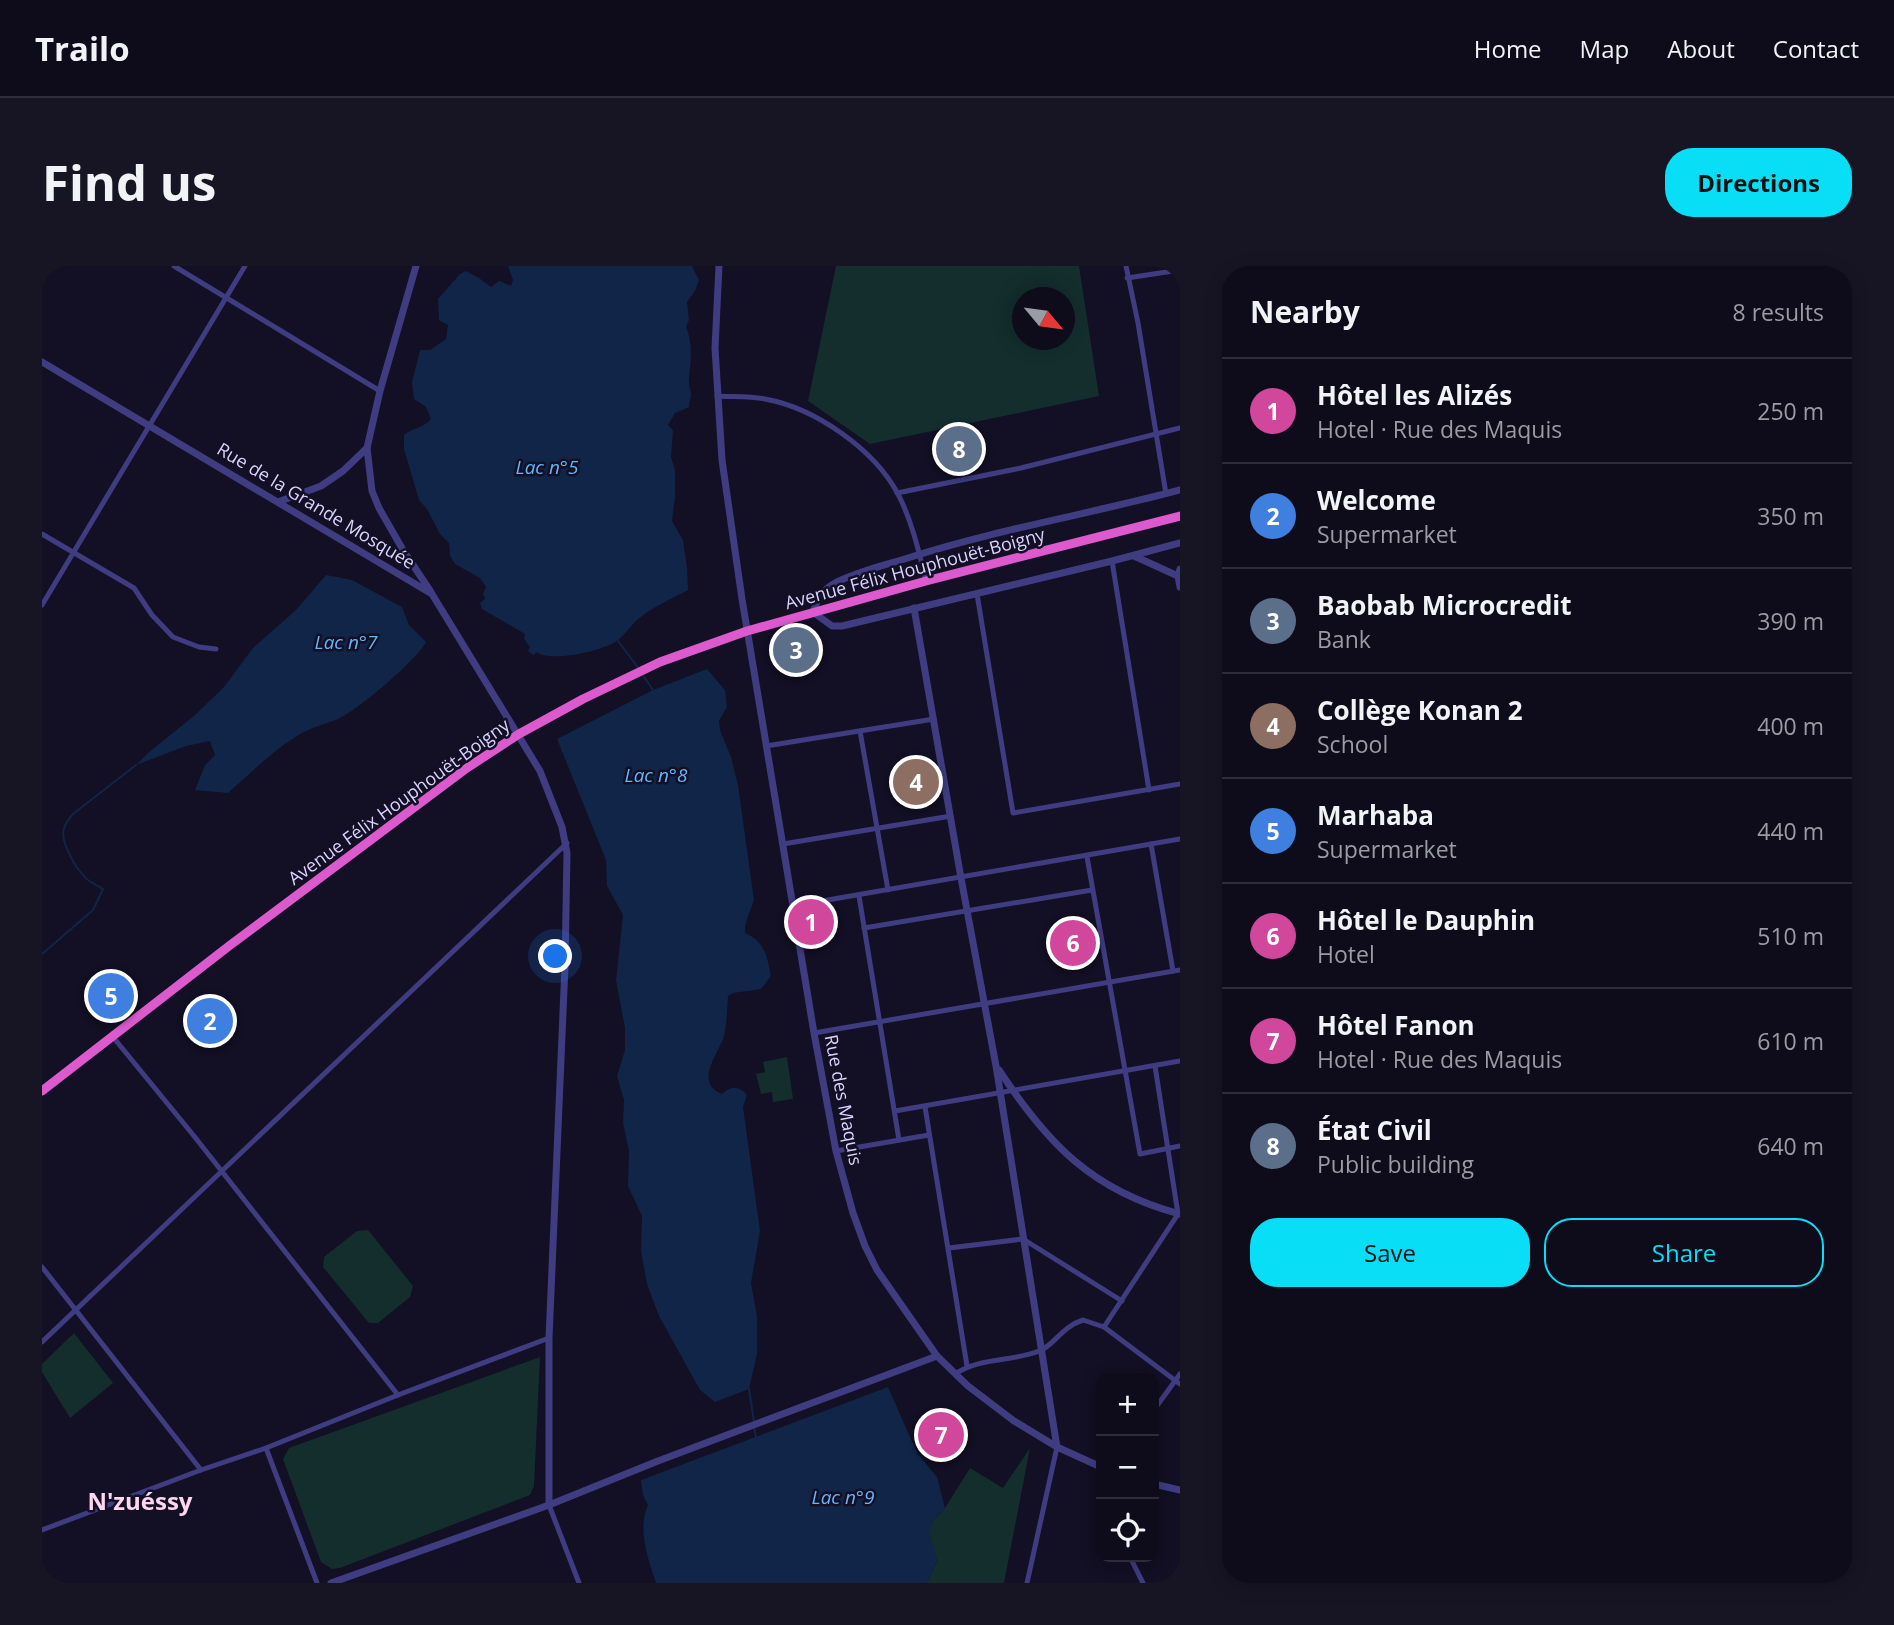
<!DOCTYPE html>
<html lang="en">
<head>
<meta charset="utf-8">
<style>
	:root { --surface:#0e0b1b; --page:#171424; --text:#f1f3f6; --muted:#9b9ba3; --line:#2e2b3a; --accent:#08def6 }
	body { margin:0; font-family:"Open Sans",sans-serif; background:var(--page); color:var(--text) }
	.controls { position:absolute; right:21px; bottom:21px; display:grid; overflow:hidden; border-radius:14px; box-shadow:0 4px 18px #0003 }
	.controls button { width:63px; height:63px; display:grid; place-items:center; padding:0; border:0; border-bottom:2px solid var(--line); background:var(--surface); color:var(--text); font:35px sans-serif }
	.compass { position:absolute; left:970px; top:21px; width:63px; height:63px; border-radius:50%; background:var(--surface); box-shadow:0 4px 18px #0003; rotate:119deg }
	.you { position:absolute; left:514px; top:691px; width:24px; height:24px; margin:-18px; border:5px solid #fff; border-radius:50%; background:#1a73e8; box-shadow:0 0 0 10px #1a73e833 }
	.badge { display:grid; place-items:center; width:46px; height:46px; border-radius:50%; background:var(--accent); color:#fff; font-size:23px; font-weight:700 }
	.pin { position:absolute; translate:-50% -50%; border:4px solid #fff; box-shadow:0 2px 7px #0006 }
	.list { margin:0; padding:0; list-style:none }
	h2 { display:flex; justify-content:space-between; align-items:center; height:91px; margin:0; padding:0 28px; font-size:30px }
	h2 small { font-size:23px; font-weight:400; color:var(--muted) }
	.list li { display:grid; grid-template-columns:46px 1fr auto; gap:21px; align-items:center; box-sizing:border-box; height:105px; padding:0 28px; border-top:2px solid var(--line) }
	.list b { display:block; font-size:26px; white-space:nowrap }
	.list p { margin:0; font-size:23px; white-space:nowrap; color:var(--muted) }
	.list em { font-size:23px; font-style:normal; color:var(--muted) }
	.actions { display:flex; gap:14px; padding:21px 28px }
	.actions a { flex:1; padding:16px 0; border:2px solid var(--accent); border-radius:28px; text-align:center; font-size:24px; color:var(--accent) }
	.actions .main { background:var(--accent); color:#111 }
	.icon { flex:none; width:38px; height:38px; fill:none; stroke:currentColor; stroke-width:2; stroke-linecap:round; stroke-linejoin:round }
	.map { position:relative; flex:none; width:1138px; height:1317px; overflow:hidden; border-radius:28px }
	header { display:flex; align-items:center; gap:42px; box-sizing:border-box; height:98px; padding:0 35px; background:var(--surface); border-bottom:2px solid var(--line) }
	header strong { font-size:33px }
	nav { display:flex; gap:38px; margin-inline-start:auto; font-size:24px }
	.intro { display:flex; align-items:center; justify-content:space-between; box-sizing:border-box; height:168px; padding:0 42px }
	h1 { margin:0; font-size:49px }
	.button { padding:18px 32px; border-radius:28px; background:var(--accent); color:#111; font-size:24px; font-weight:700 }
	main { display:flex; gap:42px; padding:0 42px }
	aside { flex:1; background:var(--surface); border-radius:28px; box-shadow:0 4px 18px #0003 }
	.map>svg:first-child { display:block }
</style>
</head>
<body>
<header>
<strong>Trailo</strong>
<nav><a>Home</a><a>Map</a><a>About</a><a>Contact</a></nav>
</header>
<div class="intro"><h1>Find us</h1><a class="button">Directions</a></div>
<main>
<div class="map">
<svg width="1138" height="1317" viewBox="0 0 1138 1317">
	<rect width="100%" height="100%" fill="#130f24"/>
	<g fill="#132e2d" fill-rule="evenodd">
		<path d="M 794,0 L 1037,0 L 1057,130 L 828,178 L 766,135 ZM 980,32 L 1022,32 L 1022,74 L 980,74 Z"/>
		<path d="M 745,791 L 751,833 L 731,836 L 730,826 L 719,828 L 714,808 L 723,806 L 721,796 Z"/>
		<path d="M 326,964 L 371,1020 L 368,1031 L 336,1057 L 327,1057 L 281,1001 L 282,991 L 315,965 Z"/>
		<path d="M 32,1067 L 71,1117 L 28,1152 L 0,1106 L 0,1098 Z"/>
		<path d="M 498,1091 L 492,1220 L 488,1229 L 298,1302 L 290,1303 L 279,1296 L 241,1193 L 247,1182 Z"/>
		<path d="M 988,1182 L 962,1317 L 885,1317 L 895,1294 L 887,1272 L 889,1257 L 903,1242 L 928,1202 L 961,1222 Z"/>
	</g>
	<g fill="#102548">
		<path d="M 466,0 L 650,0 L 657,14 L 653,25 L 645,36 L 647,54 L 644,61 C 651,77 649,95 647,112 C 646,118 649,124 649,130 C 648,134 647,137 647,141 L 633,147 L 626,159 L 631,164 L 629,191 L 633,204 L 633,231 L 630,255 L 641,274 L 645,302 L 646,324 C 629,333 609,342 595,354 C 588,360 583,369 576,374 C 562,385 507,397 495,386 L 491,389 L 486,385 L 488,381 L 482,373 L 483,368 L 440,343 L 438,337 L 443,333 L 441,328 L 444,321 L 438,312 L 413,298 L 408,290 L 407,277 L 398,268 L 385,243 L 377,234 L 362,183 L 362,169 C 370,162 382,162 389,153 L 384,141 L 372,133 L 370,116 L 378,84 L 388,84 L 404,73 L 406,59 L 397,54 L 396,33 L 418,8 L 424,5 L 437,12 L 449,21 L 457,15 L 469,20 L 471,14 Z"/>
		<path d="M 284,309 L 310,314 L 360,341 L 367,359 L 384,376 C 376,393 315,445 296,453 C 281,459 266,462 252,472 C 228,487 207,509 186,527 L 153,524 L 163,499 L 173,489 L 168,475 L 144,480 L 94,499 L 106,487 L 153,449 L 182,421 L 211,382 L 254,344 Z"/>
		<path d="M 665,403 L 683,424 L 685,441 L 677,455 L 678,464 L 689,491 L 696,519 L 712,634 C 709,644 702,656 703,667 C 722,675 725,689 729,710 L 719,723 L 691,727 L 686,730 C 685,743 685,757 682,770 C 679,784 650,817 680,828 C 688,820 697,819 705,829 L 701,841 L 718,965 L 709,1017 L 715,1051 L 715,1088 L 707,1123 L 673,1136 L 658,1124 L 617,1050 L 605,1018 L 599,985 L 600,950 L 586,920 L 587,885 L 581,857 L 582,834 L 575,810 L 583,784 L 583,762 L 574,714 L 581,649 L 565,620 L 564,594 L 515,473 L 611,424 Z"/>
		<path d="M 846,1121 L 875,1187 L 895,1211 L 903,1242 C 880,1266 889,1266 895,1294 L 885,1317 L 614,1317 C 606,1293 595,1263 606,1239 L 601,1229 L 599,1214 Z"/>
	</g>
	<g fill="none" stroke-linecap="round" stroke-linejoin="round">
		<g stroke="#102548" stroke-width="2">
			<path d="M 576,375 L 597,403"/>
			<path d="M 600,408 L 611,424"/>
			<path d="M 0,688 L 51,644 L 61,623 C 55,619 46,616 42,610 C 33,601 22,581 21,568 C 21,560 26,554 31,548 L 94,499"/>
			<path d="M 707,1123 L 712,1156"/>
			<path d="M 712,1161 L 714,1171"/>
		</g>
		<g stroke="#3f3c82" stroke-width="5">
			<path d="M 132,0 L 338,125"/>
			<path d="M 1084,0 L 1096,57 L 1124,228"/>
			<path d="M 1085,12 L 1138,4"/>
			<path d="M 675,130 C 691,131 708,130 723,133 C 773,142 832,183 856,228 C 870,255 877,286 884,315"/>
			<path d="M 855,227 L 979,202 L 1138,162"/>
			<path d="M 0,268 L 92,322 L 110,349 L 131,371 L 157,381 L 174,383"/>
			<path d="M 1070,295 L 1107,524"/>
			<path d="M 935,328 L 971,547 L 1138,518"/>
			<path d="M 0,339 L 203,0"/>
			<path d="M 818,465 L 846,624"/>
			<path d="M 724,480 L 892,453"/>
			<path d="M 741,578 L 909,550"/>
			<path d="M 1109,578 L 1131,705"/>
			<path d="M 1045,591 L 1098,888 L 1138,880"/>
			<path d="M 817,630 L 857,874"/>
			<path d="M 751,640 L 1138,573"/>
			<path d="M 822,662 L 1050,624"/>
			<path d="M 772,767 L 1138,704"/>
			<path d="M 71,771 L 152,870 L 356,1129"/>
			<path d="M 883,841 L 925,1100"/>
			<path d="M 853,845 L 1138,795"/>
			<path d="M 794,885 L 887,869"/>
			<path d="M 907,982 L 981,973 L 1080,1035"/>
			<path d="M 0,1001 L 159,1204"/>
			<path d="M 1062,1061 L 1136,948 L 1113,800"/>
			<path d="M 0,1076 L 525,577"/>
			<path d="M 913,1108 C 938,1091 970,1096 997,1085 C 1012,1080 1019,1061 1041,1054 L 1062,1061 L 1138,1118"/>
			<path d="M 1112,1144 L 1138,1108"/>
			<path d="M 224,1182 L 275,1317"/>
			<path d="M 507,1239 L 537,1317"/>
			<path d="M 0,1264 L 159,1204 L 224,1182 L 356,1129 L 507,1072"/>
			<path d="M 1088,1291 L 1101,1317"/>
			<path d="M 0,1309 L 3,1317"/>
			<path d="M 985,1317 L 1015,1181"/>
		</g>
		<g stroke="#3f3c82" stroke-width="7">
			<path d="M 374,0 L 338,125 L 325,182 L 330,225 L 337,242 L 361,284 L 389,326"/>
			<path d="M 677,0 L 673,82 L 680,194 L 700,333 L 772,767 L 794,885 L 811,947 L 823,980 L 835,1004 L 895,1090 L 926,1120 L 972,1155 L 1015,1181 L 1059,1201"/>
			<path d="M 0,96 L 390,328 L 498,505 L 520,561 L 525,587 L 523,700 L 507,1072 L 507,1239"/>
			<path d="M 1138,224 C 1048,248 957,263 869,291 C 844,299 816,305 793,317 C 781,323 775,334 771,346 L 790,360 L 800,360 L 1070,295 L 1138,277"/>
			<path d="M 236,236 L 279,220 L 301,205 L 325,182"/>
			<path d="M 1092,290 L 1136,310"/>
			<path d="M 1138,303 L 1136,310 L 1138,321"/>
			<path d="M 872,342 L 919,612 L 954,800 L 1015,1181"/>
			<path d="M 957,804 C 1005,877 1050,925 1138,948"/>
			<path d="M 1112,1218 L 1138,1224"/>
			<path d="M 289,1317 L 507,1239 L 616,1195 L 895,1090"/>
		</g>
		<path stroke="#dc5ace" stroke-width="9" d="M 0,825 L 187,680 L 425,502 L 477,468 L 541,433 L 618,396 L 705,365 L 884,315 L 1138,250"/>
	</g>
	<g text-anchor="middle" stroke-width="5" stroke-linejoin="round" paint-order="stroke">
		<g font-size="18" fill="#d9d4fe" stroke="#130f24">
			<text transform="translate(274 240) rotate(31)" y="6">Rue de la Grande Mosquée</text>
			<text transform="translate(873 303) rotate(-15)" y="6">Avenue Félix Houphouët-Boigny</text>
			<text transform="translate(357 536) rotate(-36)" y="6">Avenue Félix Houphouët-Boigny</text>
			<text transform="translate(801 834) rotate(79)" y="6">Rue des Maquis</text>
		</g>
		<g font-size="19" font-style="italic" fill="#66b5fa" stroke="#130f24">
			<text x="505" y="208">Lac n°5</text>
			<text x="304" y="383">Lac n°7</text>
			<text x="614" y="516">Lac n°8</text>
			<text x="801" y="1238">Lac n°9</text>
		</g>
		<g font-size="24" font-weight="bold" fill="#fed6ef" stroke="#130f24">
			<text x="98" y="1244">N'zuéssy</text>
		</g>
	</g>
</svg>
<div class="controls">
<button>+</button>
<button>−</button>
<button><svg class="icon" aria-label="locate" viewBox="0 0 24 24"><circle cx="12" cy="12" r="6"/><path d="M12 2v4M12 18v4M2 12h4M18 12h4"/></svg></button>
</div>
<svg class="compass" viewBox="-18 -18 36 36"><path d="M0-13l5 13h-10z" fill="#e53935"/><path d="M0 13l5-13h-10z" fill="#9b9ba3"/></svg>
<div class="you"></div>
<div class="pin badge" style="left:769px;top:656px;background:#d1479c">1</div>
<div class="pin badge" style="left:168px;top:755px;background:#3f7fe0">2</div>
<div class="pin badge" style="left:754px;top:384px;background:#5c6f8a">3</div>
<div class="pin badge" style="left:874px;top:516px;background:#8d6e63">4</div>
<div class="pin badge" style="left:69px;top:730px;background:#3f7fe0">5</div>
<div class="pin badge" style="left:1031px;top:677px;background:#d1479c">6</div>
<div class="pin badge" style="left:899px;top:1169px;background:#d1479c">7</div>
<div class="pin badge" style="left:917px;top:183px;background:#5c6f8a">8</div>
</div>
<aside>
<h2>Nearby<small>8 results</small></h2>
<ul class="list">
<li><span class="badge" style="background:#d1479c">1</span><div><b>Hôtel les Alizés</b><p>Hotel · Rue des Maquis</p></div><em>250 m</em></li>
<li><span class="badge" style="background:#3f7fe0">2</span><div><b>Welcome</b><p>Supermarket</p></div><em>350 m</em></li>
<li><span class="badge" style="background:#5c6f8a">3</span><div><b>Baobab Microcredit</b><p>Bank</p></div><em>390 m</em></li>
<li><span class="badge" style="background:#8d6e63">4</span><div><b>Collège Konan 2</b><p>School</p></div><em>400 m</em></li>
<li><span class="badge" style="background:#3f7fe0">5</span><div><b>Marhaba</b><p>Supermarket</p></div><em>440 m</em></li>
<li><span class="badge" style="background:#d1479c">6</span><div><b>Hôtel le Dauphin</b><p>Hotel</p></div><em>510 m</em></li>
<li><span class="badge" style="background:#d1479c">7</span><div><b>Hôtel Fanon</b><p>Hotel · Rue des Maquis</p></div><em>610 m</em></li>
<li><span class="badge" style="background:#5c6f8a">8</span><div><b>État Civil</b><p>Public building</p></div><em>640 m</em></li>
</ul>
<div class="actions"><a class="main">Save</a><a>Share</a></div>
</aside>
</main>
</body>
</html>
